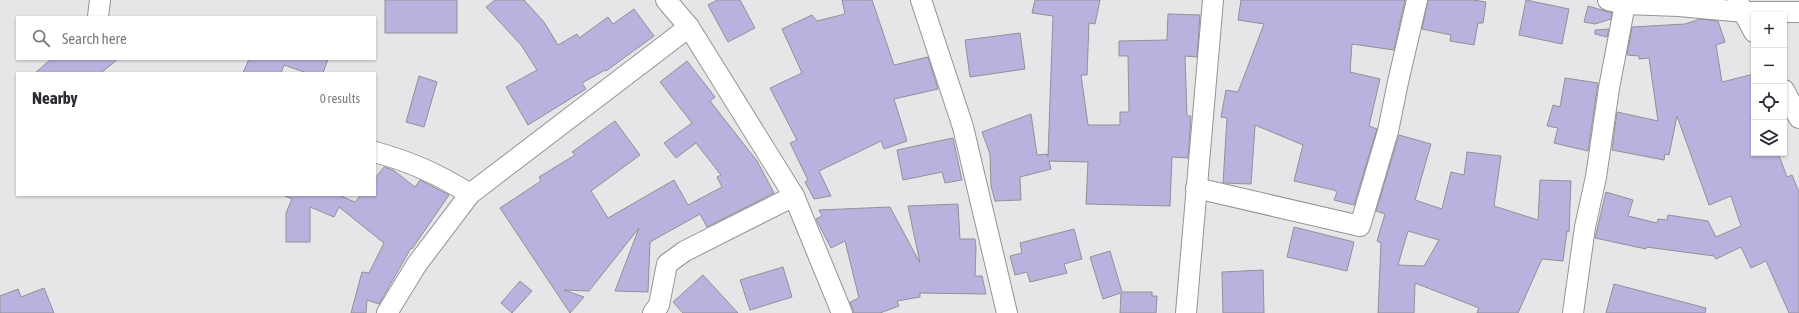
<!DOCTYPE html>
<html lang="en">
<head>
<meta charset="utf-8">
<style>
	:root { --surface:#fff; --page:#f7f7f7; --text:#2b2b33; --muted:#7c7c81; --line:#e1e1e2 }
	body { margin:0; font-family:"Asap Condensed",sans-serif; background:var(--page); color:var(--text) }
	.controls { position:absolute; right:12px; top:12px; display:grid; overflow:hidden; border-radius:0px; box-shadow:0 1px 3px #0004 }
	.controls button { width:36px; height:36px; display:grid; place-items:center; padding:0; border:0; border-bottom:1px solid var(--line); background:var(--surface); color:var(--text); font:20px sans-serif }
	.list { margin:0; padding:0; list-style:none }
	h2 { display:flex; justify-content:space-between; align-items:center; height:52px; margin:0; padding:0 16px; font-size:17px }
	h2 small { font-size:13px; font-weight:400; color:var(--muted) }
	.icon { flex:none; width:22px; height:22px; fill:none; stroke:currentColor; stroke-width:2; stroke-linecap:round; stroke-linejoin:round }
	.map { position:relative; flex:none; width:1799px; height:313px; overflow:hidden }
	.search { position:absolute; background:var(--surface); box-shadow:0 1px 3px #0004; left:16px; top:16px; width:360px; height:44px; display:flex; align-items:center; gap:10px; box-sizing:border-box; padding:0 14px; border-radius:0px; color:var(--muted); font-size:15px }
	.panel { position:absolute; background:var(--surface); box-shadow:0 1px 3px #0004; left:16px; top:72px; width:360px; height:124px; border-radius:0px }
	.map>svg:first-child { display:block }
</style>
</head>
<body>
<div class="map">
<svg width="1799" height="313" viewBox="0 0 1799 313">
	<rect width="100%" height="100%" fill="#e7e5e8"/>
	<g fill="#bab2de" stroke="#929194" fill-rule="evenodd">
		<rect x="385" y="0" width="72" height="33"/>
		<path d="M 495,0 L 524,0 L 544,22 L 558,45 L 577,34 L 579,38 L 608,17 L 613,24 L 634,9 L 654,36 L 606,71 L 605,70 L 582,83 L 586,89 L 528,125 L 506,87 L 537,70 L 521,45 L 486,7 Z"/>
		<path d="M 717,0 L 740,0 L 755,28 L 728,42 L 708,5 Z"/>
		<path d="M 842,0 L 872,0 L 894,65 L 928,57 L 938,89 L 894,99 L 907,141 L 884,149 L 881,141 L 819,171 L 831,196 L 814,199 L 805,182 L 808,180 L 790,143 L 797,140 L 770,88 L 802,73 L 782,29 L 812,15 L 817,21 L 845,14 Z"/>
		<path d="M 1035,0 L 1100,0 L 1095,24 L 1089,23 L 1087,75 L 1081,75 L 1088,125 L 1120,125 L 1120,112 L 1129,112 L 1128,56 L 1119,56 L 1119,41 L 1167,40 L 1168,14 L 1200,15 L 1197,57 L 1185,56 L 1187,116 L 1191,116 L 1188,158 L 1172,157 L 1170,206 L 1086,204 L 1088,162 L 1049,161 L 1051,169 L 1020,177 L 1021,200 L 995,201 L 991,186 L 990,154 L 982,132 L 1031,114 L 1037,155 L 1047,154 L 1048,157 L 1053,16 L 1032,13 Z"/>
		<path d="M 1241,0 L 1405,0 L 1394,50 L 1352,44 L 1350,72 L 1380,79 L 1369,126 L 1377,129 L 1354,205 L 1334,200 L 1337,192 L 1334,190 L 1294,181 L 1303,145 L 1255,125 L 1251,184 L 1223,183 L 1227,118 L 1221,117 L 1226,90 L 1238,92 L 1264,24 L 1238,20 Z"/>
		<path d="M 1428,0 L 1473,0 L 1486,2 L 1483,23 L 1478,23 L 1474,45 L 1450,41 L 1451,35 L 1422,29 Z"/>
		<path d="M 1526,0 L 1569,9 L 1562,44 L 1519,35 Z"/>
		<path d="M 1588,6 L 1612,13 L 1611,19 L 1595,24 L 1584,22 Z"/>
		<path d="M 1700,19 L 1718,21 L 1725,42 L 1716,45 L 1722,82 L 1754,74 L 1754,153 L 1778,153 L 1787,177 L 1792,175 L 1799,192 L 1799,313 L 1789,313 L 1766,261 L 1751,268 L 1741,247 L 1716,259 L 1714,256 L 1646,247 L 1646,249 L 1595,238 L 1606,192 L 1633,200 L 1628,216 L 1657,223 L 1658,219 L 1667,220 L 1668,215 L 1708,221 L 1716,237 L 1741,226 L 1731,196 L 1709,205 L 1677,116 L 1669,155 L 1665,154 L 1664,160 L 1612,150 L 1617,112 L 1658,121 L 1649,58 L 1639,59 L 1639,56 L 1627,55 L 1632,27 L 1685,24 Z"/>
		<path d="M 1609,29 L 1607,37 L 1595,34 L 1595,30 Z"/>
		<path d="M 1020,33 L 1025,69 L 970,77 L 965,40 Z"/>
		<path d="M 51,59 L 118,59 L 101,73 L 35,73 Z"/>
		<path d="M 249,59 L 328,59 L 323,73 L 307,73 L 284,65 L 281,73 L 243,73 Z"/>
		<path d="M 687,61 L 715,97 L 710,101 L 757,161 L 774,193 L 707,227 L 700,214 L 650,242 L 648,292 L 615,291 L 639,228 L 589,291 L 564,290 L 584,297 L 570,313 L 500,208 L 541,181 L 539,177 L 575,155 L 572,152 L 615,121 L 640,155 L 591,191 L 608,218 L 674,180 L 688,205 L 722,187 L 717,177 L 721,175 L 696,143 L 676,158 L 664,143 L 692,123 L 660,82 Z"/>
		<path d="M 419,76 L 437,82 L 424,127 L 406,122 Z"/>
		<path d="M 1565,78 L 1598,83 L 1588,151 L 1554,143 L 1558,128 L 1547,126 L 1553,105 L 1560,107 Z"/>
		<path d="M 1399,135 L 1431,144 L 1415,200 L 1442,209 L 1451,172 L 1464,175 L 1467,152 L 1501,156 L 1494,206 L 1538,220 L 1540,180 L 1571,181 L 1569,232 L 1567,231 L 1563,261 L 1542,259 L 1518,313 L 1477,313 L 1479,308 L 1415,283 L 1414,313 L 1378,313 L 1381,243 L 1377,241 L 1385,214 L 1376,211 ZM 1408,231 L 1439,240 L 1424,266 L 1398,265 Z"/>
		<path d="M 953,138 L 962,180 L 945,183 L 942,172 L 903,180 L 897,150 Z"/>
		<path d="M 384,167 L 393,170 L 415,187 L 420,180 L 449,195 L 412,249 L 411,248 L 379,304 L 367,300 L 366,313 L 351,313 L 362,272 L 369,273 L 384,243 L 339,207 L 334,217 L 310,207 L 310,242 L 286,242 L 286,213 L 292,199 L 283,195 L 344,195 L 343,197 L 355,202 L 361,195 L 375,195 L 375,178 Z"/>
		<path d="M 958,204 L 960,239 L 975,239 L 976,248 L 975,276 L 982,276 L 986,294 L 920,293 L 920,297 L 897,301 L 899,306 L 880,313 L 854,313 L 850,302 L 859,298 L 845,241 L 831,248 L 816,219 L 822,216 L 819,210 L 890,207 L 920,263 L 908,206 Z"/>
		<path d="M 1294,227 L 1354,242 L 1347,271 L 1287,257 Z"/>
		<path d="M 1074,229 L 1082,259 L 1064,264 L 1067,273 L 1030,282 L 1027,272 L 1015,275 L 1010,256 L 1022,253 L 1020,243 Z"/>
		<path d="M 1110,251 L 1122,292 L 1152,292 L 1152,296 L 1157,296 L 1156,313 L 1120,313 L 1121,293 L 1103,299 L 1090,257 Z"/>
		<path d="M 783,267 L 792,297 L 750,310 L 740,280 Z"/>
		<path d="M 1263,270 L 1264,313 L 1223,313 L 1222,272 Z"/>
		<path d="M 703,275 L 738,313 L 683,313 L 673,302 Z"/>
		<path d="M 520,281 L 532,291 L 512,313 L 501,303 Z"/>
		<path d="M 1614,284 L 1706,308 L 1705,313 L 1606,313 Z"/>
		<path d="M 44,288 L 54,313 L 0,313 L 0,296 L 18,289 L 21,297 Z"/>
	</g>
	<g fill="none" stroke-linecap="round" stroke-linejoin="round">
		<g stroke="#959395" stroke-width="22">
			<g id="street">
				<path d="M 666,0 L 689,27 L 794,196 L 842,313"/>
				<path d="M 921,0 L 963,127 L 1007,313"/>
				<path d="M 1608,0 L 1625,4 L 1679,6 L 1744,12 L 1799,12"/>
				<path d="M 1738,2 L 1754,32"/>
				<path d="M 98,17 L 100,0"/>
				<path d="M 1784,90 L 1799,118"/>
				<path d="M 375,152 C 411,162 438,174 470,194"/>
				<path d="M 1196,188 L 1360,226 L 1388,131 L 1398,82 L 1417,0"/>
				<path d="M 387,313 L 417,264 L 470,194 L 689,27"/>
				<path d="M 653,313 L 659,305 L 667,264 L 685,251 L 794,196"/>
				<path d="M 1186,313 L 1213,0"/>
				<path d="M 1573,313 L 1585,227 L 1596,177 L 1609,88 L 1625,4"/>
			</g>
		</g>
		<use href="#street" stroke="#fff" stroke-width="20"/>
	</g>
</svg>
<div class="controls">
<button>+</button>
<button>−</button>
<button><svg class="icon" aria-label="locate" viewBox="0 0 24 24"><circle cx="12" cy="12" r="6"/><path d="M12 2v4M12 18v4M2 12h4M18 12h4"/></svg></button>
<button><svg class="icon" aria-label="layers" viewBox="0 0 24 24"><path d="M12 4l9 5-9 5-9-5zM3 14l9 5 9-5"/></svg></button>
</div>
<div class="search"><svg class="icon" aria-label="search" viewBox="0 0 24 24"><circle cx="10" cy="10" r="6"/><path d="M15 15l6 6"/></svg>Search here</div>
<section class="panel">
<h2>Nearby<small>0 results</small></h2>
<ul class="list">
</ul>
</section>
</div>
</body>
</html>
